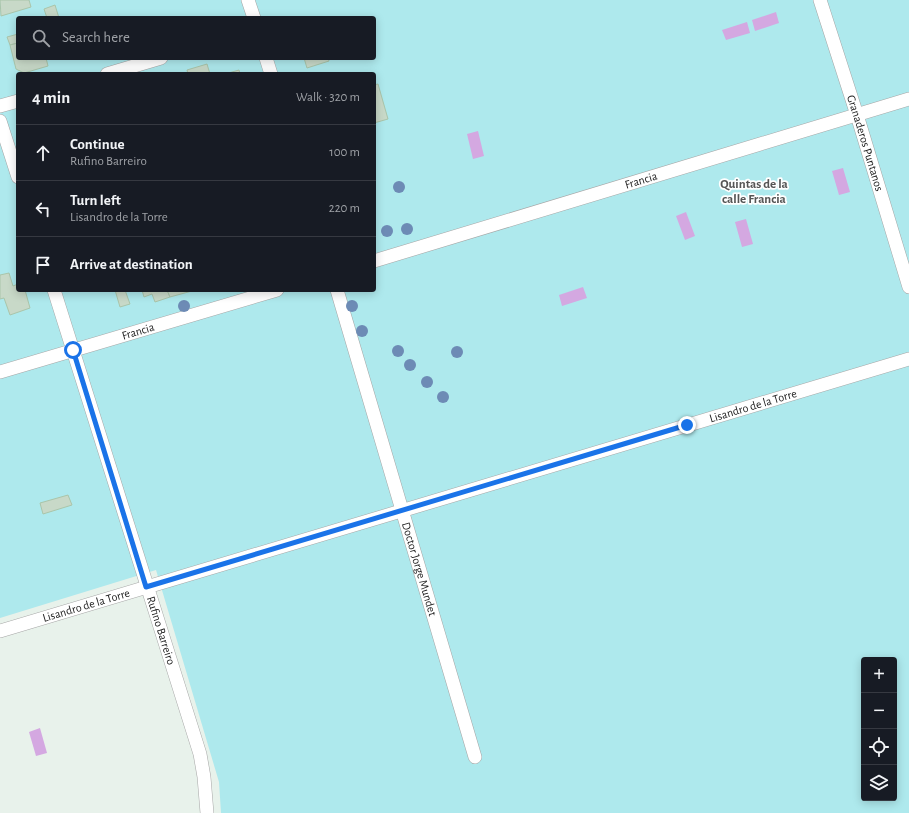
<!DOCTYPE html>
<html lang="en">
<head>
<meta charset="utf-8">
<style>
	:root { --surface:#171b24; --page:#242831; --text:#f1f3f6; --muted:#9ea1a6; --line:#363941 }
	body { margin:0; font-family:"Alegreya Sans",sans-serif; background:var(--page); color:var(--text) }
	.controls { position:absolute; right:12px; bottom:12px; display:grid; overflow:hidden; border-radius:4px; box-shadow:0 2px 10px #0003 }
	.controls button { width:36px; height:36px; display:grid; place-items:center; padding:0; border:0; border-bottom:1px solid var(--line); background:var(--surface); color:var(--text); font:20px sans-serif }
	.stop { position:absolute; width:12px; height:12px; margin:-9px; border:3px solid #1a73e8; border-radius:50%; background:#fff }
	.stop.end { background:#1a73e8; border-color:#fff; box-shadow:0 1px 4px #0008 }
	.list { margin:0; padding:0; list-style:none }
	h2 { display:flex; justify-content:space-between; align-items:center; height:52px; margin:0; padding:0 16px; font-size:17px }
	h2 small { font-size:13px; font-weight:400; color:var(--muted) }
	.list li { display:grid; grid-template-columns:26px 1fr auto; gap:12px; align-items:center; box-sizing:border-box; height:56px; padding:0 16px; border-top:1px solid var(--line) }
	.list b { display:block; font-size:15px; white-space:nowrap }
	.list p { margin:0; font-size:13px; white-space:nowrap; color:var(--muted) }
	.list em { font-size:13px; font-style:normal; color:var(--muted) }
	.icon { flex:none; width:22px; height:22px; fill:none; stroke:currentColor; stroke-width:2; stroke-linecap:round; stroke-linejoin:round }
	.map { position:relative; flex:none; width:909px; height:813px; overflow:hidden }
	.search { position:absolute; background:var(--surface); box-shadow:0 2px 10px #0003; left:16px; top:16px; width:360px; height:44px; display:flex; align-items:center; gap:10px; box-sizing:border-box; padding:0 14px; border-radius:4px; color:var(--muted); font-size:15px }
	.panel { position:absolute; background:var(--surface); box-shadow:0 2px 10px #0003; left:16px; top:72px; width:360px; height:220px; border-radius:4px }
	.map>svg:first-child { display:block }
</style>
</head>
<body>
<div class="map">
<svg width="909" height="813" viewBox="0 0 909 813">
	<rect width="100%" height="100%" fill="#e8f2eb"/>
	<path fill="#aee9ed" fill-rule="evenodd" d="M 0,0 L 909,0 L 909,813 L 221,813 L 219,782 L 156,570 L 0,618 ZM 18,18 L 374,18 L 374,58 L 18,58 ZM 18,74 L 374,74 L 374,290 L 18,290 ZM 864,660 L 894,660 L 894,798 L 864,798 Z"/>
	<g fill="#d4a8e1">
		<path d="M 776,12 L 779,23 L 755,31 L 752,20 Z"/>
		<path d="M 747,22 L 750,33 L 726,40 L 722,30 Z"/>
		<path d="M 478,131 L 484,156 L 473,159 L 467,134 Z"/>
		<path d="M 843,168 L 850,192 L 839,195 L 832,171 Z"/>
		<path d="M 686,212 L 695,236 L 685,240 L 676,216 Z"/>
		<path d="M 746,219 L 753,244 L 742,247 L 735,222 Z"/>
		<path d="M 583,287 L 587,298 L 562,306 L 559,295 Z"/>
		<path d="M 40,728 L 47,753 L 36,756 L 29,732 Z"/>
	</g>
	<g fill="#c8d9c8" stroke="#aac5aa">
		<path d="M 0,0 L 29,0 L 31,7 L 1,16 Z"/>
		<path d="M 55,5 L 59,18 L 47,18 L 44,9 Z"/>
		<path d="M 18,34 L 18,43 L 10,45 L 7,37 Z"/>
		<path d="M 18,43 L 18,58 L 46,58 L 48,66 L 24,73 L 16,69 L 10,45 Z"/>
		<path d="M 304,58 L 328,58 L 329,61 L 307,68 Z"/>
		<path d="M 207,64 L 210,74 L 188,74 L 187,70 Z"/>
		<path d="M 239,70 L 240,74 L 225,74 Z"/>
		<path d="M 378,84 L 388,119 L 374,123 L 374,85 Z"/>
		<path d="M 9,273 L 13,286 L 18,284 L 18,290 L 25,290 L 30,308 L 10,315 L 4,298 L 0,299 L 0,275 Z"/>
		<path d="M 115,290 L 125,290 L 130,304 L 120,307 Z"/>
		<path d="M 142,290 L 167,290 L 170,297 L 155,302 L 152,294 L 144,297 Z"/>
		<path d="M 167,290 L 192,290 L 192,291 L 170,297 Z"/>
		<path d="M 68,495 L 72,505 L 43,514 L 40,503 Z"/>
	</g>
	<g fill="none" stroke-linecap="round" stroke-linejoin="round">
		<g stroke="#a6a6a6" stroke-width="14">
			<g id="minor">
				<path d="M 248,0 L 254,18"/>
				<path id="s1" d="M 820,0 L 857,115 L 909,287"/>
				<path d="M 266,58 L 271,74"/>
				<path d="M 107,74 L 161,58"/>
				<path d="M 0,106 L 18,101"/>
				<path d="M 0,121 L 18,177"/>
				<path id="s2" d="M 374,261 L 909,99"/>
				<path id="s3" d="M 54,290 L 200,754 L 204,777 L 207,813"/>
				<path id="s4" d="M 337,290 L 475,757"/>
				<path id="s5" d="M 0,372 L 277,290"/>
				<path id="s6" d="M 0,631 L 909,359"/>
			</g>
		</g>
		<use href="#minor" stroke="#fff" stroke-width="13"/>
	</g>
	<g fill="#6d8bb5">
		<circle cx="399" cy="187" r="6"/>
		<circle cx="407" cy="229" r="6"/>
		<circle cx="387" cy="231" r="6"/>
		<circle cx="184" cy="306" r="6"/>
		<circle cx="352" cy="306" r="6"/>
		<circle cx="362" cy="331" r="6"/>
		<circle cx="398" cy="351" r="6"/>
		<circle cx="457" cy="352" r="6"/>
		<circle cx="410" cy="365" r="6"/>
		<circle cx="427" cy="382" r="6"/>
		<circle cx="443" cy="397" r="6"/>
	</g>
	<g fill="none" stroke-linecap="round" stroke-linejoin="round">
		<path stroke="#1a73e8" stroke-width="5" d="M 73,350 L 146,587 L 687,425"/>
	</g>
	<g text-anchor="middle" stroke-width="3.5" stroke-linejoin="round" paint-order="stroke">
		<g font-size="12" fill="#222" stroke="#fff">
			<text dy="4" stroke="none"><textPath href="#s1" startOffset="150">Granaderos Puntanos</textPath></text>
			<text dy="4" stroke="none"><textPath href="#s2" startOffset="279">Francia</textPath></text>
			<text dy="4" stroke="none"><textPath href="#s5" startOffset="144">Francia</textPath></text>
			<text dy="4" stroke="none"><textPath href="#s6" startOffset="786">Lisandro de la Torre</textPath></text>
			<text dy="4" stroke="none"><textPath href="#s4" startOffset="291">Doctor Jorge Mundet</textPath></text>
			<text dy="4" stroke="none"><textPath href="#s6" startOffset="90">Lisandro de la Torre</textPath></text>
			<text dy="4" stroke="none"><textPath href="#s3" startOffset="357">Rufino Barreiro</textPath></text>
		</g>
		<g font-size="13" font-weight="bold" fill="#555" stroke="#fff">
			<text x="754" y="188">Quintas de la<tspan x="754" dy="15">calle Francia</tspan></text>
		</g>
	</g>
</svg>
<div class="controls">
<button>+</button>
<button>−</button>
<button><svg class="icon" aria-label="locate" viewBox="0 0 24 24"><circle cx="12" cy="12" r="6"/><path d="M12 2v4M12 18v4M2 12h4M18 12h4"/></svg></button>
<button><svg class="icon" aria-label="layers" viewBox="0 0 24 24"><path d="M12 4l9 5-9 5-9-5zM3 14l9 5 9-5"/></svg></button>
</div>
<div class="stop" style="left:73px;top:350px"></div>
<div class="stop end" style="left:687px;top:425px"></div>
<div class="search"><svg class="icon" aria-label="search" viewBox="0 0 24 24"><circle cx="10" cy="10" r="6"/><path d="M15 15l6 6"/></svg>Search here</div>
<section class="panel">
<h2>4 min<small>Walk · 320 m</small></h2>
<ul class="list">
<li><svg class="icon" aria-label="ahead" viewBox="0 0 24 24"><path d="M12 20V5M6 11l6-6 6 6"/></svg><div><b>Continue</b><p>Rufino Barreiro</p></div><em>100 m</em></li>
<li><svg class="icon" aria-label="left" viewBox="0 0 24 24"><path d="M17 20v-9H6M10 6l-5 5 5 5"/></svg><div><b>Turn left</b><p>Lisandro de la Torre</p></div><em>220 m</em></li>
<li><svg class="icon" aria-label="arrive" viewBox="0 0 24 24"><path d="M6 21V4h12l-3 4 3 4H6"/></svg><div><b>Arrive at destination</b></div></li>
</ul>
</section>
</div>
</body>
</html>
